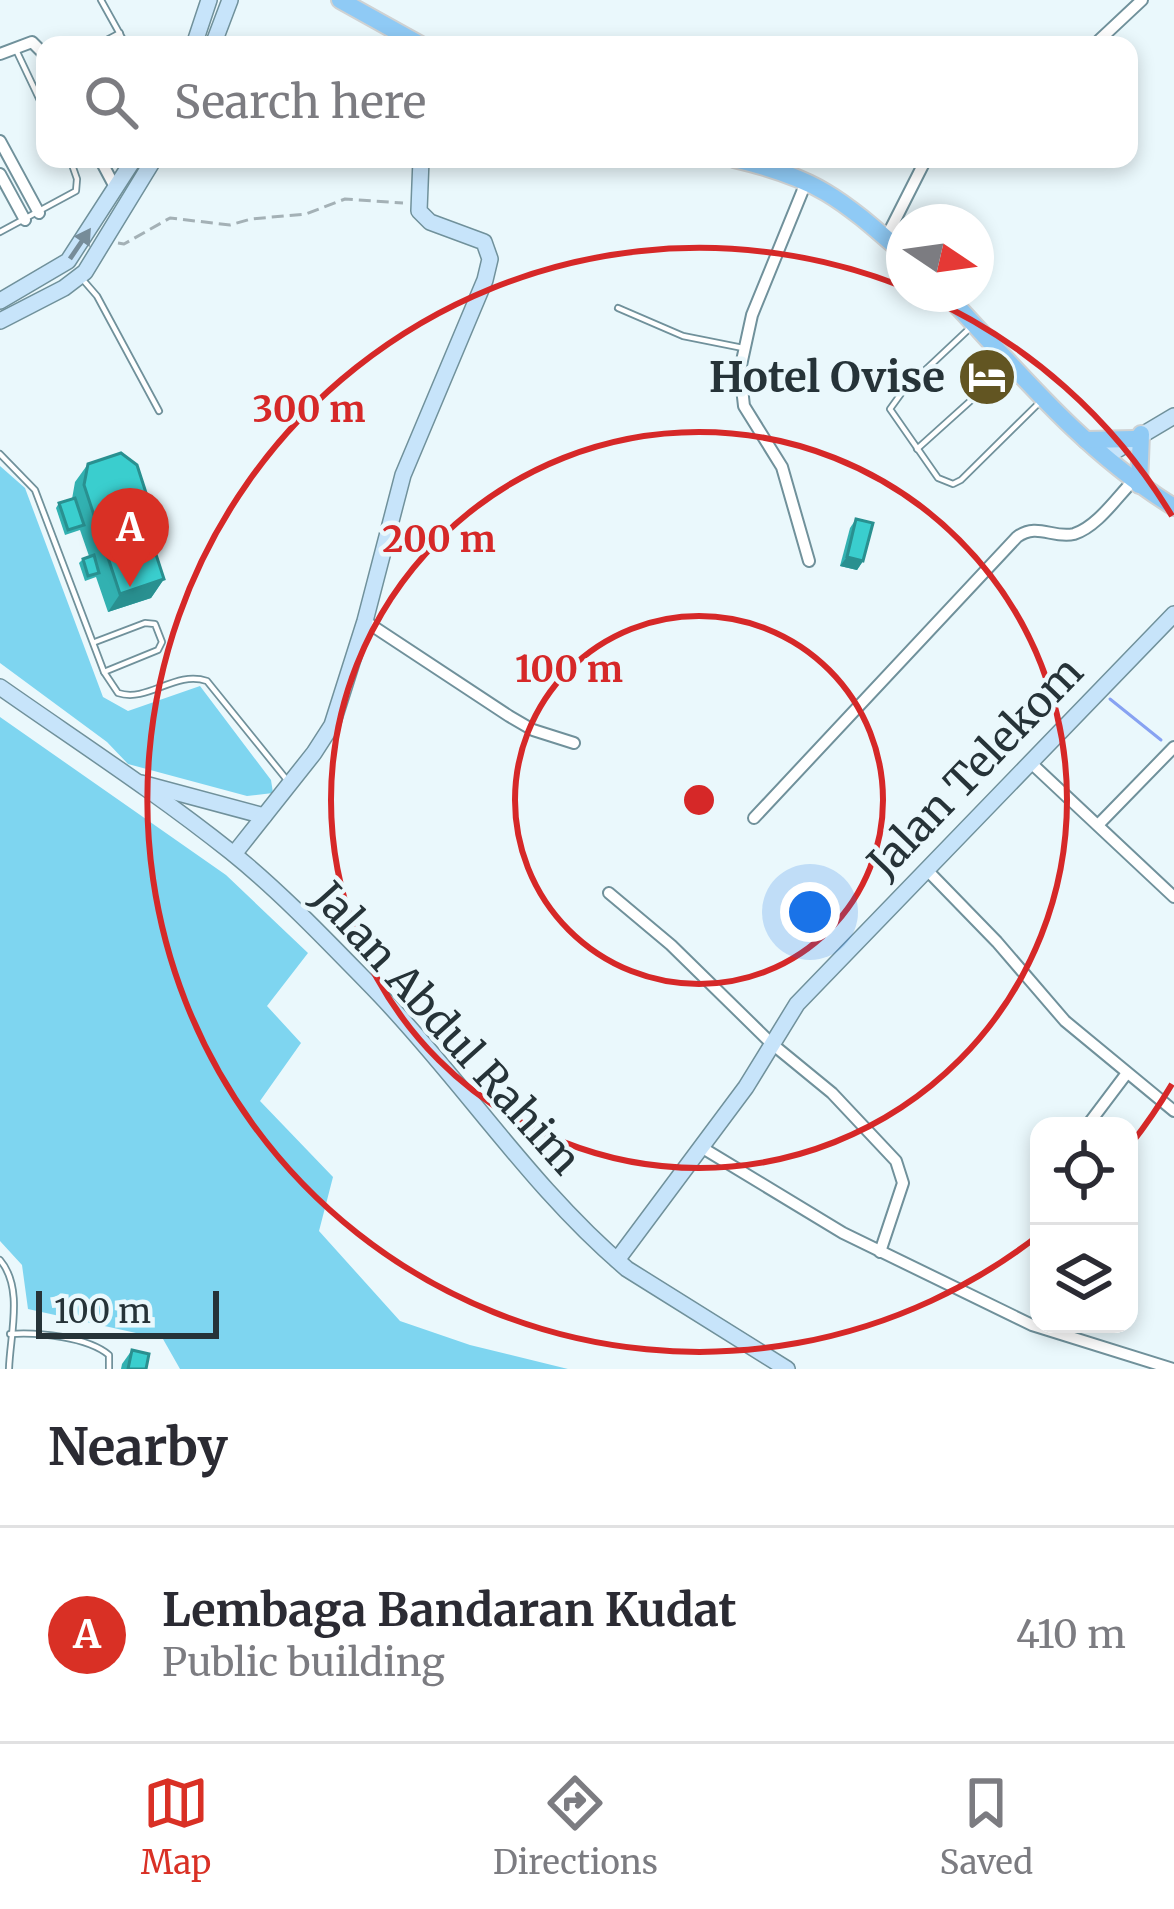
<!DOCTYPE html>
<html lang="en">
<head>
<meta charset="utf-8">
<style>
	:root { --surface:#fff; --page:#f7f7f7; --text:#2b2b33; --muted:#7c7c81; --line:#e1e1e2; --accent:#d93025 }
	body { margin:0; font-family:Merriweather,serif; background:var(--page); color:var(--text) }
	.controls { position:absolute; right:36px; bottom:36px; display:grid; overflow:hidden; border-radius:24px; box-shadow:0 6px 18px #0003 }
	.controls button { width:108px; height:108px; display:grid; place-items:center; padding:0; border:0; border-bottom:3px solid var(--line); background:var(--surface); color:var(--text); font:60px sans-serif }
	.compass { position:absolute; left:886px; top:204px; width:108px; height:108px; border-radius:50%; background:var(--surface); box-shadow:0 6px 18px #0003; rotate:103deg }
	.scale { position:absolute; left:36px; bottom:30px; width:183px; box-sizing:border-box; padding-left:12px; border:6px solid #263338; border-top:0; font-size:33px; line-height:42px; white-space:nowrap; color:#263338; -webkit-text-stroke:9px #eaf8fc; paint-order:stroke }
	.you { position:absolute; left:810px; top:912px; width:42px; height:42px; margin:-30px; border:9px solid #fff; border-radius:50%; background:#1a73e8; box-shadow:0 0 0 18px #1a73e833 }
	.badge { display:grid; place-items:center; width:78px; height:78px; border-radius:50%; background:var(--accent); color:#fff; font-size:39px; font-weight:700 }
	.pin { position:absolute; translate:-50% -99px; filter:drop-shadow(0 3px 6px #0008) }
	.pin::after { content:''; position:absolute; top:63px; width:42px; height:36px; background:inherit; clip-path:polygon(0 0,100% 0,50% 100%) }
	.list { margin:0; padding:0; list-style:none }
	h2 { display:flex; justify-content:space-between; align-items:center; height:156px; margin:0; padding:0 48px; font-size:51px }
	h2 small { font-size:39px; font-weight:400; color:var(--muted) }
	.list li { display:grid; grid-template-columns:78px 1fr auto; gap:36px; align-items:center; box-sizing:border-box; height:216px; padding:0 48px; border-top:3px solid var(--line) }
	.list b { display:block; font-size:45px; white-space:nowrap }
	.list p { margin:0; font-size:39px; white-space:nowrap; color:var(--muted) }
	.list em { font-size:39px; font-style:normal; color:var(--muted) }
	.icon { flex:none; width:66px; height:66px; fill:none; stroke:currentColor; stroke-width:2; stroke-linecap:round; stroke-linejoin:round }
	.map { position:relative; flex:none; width:1174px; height:1369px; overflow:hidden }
	.search { position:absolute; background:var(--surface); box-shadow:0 6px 18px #0003; left:36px; right:36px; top:36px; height:132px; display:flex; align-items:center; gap:30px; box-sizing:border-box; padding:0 42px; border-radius:24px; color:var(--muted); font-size:45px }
	.sheet { height:372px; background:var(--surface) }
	nav { display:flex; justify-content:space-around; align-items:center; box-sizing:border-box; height:168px; border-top:3px solid var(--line); background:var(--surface); font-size:33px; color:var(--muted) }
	nav a { display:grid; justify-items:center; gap:6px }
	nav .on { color:var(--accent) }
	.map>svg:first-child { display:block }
</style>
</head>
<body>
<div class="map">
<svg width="1174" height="1369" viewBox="0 0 1174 1369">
	<rect width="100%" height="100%" fill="#eaf8fc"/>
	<g fill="#7ed5f0">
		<path d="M 0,466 L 25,488 L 103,697 L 128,711 L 200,686 L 271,780 L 273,793 L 247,796 L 128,764 L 107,742 L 0,663 Z"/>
		<path d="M 0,717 L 226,875 L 308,953 L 267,1006 L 301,1043 L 260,1101 L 333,1177 L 319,1231 L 400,1321 L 470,1345 L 568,1369 L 180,1369 L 163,1339 L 28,1309 L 22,1265 L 0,1241 Z"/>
	</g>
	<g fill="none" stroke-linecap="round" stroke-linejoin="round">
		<path stroke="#87a2f2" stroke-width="3" d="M 1110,699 L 1161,740"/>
		<g stroke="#70919b" stroke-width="8">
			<g id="lane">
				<path d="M 101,0 L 126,45"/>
				<path d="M 97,45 L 120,33"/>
				<path d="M 17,52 L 45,111"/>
				<path d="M 0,232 L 76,191 L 77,179 L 70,159"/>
				<path d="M 84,281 L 97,296 L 159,411"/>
				<path d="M 618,308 L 683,336 L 743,348"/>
				<path d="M 970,328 L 903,391 L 890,409 L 938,478 L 953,484 L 961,480 L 1041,401"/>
				<path d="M 917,449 L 1007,368"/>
				<path d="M 0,454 L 35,490 L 104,672 L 118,693 C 148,703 175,670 207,681 L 287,780"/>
				<path d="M 95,642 L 145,623 L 155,624 L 162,642 L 158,650 L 104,672"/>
				<path d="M 0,1260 C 24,1288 10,1335 9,1369"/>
				<path d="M 10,1334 C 38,1332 88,1337 109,1355 L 109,1369"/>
			</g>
		</g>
		<g stroke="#70919b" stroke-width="14">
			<g id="street">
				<path d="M 1094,45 L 1142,0"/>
				<path d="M 0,54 L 32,42 L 45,55"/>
				<path d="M 0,141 L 39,213"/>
				<path d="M 100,159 L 116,189"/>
				<path d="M 0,174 L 25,220"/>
				<path d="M 807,180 L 752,315 L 740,370 L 744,406 L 782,467 L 809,561"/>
				<path d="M 886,238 L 926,159"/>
				<path d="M 365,621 L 509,716 L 533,730 L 574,743"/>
				<path d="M 1030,762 L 1174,897"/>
				<path d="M 754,818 L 1017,537 C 1037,522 1053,539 1074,534 C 1097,527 1117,497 1133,481"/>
				<path d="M 1098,825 L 1174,747"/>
				<path d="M 926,869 L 997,942 L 1065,1021 L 1174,1111"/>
				<path d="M 609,893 L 671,945 L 771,1043 L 832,1093 L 896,1161 L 903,1183 L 880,1252"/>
				<path d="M 1087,1126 L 1127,1073"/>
				<path d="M 701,1147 L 843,1233 L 1032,1325 L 1173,1369"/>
				<path d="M 1037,1163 L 1039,1162"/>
			</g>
		</g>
		<g stroke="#70919b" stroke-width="18">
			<g id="secondary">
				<path d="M 194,45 L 209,0"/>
				<path d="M 213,45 L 230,0"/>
				<path d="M 0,301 L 68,261 L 134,159"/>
				<path d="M 0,321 L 64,288 L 85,272 L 154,159"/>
				<path d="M 1105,457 L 1174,416"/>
				<path d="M 0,687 C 77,741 157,793 231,852 C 282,893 330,944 376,991 C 463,1081 531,1188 627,1269 L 787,1369"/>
				<path d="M 141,783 L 264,816"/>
				<path d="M 234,854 L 314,753 L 332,725 L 365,621 L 403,475 L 485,280 L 490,259 L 484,242 L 430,222 L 419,211 L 421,159"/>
				<path d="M 617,1260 L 746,1087 L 797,1004 L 1174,614"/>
			</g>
		</g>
		<g stroke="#cfd2d3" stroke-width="20">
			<g id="primary">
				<path d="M 340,0 L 421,45"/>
				<path d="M 734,159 C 819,179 840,198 904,254"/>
				<path d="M 946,294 C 1018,371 1083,451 1174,507"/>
				<path d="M 1086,440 L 1134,439"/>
				<path d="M 1139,485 L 1141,434"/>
			</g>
		</g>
		<path stroke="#a4b1b6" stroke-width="3" stroke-dasharray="12 6" stroke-linecap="butt" d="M 118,243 L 124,244 L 170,218 L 230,225 L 251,219 L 306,214 L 345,199 L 403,203"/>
		<use href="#lane" stroke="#fff" stroke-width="4.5"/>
		<use href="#street" stroke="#fff" stroke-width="10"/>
		<use href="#secondary" stroke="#c7e4fa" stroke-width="15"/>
		<use href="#primary" stroke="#8fcaf5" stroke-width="16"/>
	</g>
	<g fill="#32b1b1">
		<path d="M 88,464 L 151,540 L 164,579 L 151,598 L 108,612 L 96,577 L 85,581 L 79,563 L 83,559 L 89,556 L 80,530 L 65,535 L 56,508 L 59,503 L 72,499 L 75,482 Z"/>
		<path d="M 856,519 L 863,561 L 857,570 L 840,566 L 850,528 Z"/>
		<path d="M 132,1350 L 146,1369 L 121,1369 L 122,1364 Z"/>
	</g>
	<g fill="#299090">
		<path d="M 847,557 L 863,561 L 857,570 L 840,566 Z"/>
		<path d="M 164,579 L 151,598 L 108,612 L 120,594 Z"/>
	</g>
	<g fill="#3acece" stroke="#299090" stroke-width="3">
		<path d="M 121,453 L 137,465 L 158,530 L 149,533 L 164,579 L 120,594 L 84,485 L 88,464 Z"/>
		<path d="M 75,498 L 84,525 L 68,530 L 59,503 Z"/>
		<path d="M 856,519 L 873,523 L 863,561 L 847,557 Z"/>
		<path d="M 94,555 L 99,573 L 88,576 L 83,559 Z"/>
		<path d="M 132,1350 L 149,1354 L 146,1369 L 128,1369 Z"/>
	</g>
	<defs><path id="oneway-solid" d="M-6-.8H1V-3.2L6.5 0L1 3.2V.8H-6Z" transform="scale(3)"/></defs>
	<use fill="#768c99" href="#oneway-solid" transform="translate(80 244) rotate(-56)"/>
	<g fill="none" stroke="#d62828" stroke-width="6">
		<circle cx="699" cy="800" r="184"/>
		<circle cx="699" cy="800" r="368"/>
		<path d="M1172 1084A552 552 0 0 1 1131 1144M1039 1235A552 552 0 1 1 901 286M924 296A552 552 0 0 1 1172 516"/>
	</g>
	<defs>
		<g id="hotel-disc" transform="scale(3)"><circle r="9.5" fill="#625522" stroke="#eaf8fc"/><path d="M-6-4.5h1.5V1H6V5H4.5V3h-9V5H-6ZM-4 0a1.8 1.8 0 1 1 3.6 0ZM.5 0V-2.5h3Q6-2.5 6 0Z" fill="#fff"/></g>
	</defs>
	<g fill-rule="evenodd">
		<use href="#hotel-disc" x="987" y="377"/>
	</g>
	<g text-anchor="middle" stroke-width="9" stroke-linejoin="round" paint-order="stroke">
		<g font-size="42" font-weight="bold" fill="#263338" stroke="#eaf8fc" text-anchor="end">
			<text x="945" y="392">Hotel Ovise</text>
		</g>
		<g font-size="42" fill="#263338" stroke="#eaf8fc">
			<text transform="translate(975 767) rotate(-46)" y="15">Jalan Telekom</text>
			<text transform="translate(447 1028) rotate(48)" y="15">Jalan Abdul Rahim</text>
		</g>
	</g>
	<circle cx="699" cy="800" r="18" fill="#d62828" stroke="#eaf8fc" stroke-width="6"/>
	<g font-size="36" text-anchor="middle" font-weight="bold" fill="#d62828" stroke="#eaf8fc" stroke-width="9" stroke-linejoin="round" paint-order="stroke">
		<text x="309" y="422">300 m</text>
		<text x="439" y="552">200 m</text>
		<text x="569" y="682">100 m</text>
	</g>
</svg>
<div class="controls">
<button><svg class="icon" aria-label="locate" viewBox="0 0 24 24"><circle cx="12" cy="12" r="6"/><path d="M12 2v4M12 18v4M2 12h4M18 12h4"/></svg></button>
<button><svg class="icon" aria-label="layers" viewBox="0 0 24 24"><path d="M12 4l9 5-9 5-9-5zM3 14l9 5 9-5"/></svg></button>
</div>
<svg class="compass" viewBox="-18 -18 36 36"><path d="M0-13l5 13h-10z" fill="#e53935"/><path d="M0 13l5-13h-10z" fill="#7c7c81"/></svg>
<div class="scale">100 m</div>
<div class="you"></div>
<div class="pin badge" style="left:130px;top:587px">A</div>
<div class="search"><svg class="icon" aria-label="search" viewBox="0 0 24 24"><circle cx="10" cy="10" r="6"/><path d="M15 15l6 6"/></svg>Search here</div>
</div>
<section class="sheet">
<h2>Nearby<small></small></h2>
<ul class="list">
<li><span class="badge">A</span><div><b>Lembaga Bandaran Kudat</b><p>Public building</p></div><em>410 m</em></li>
</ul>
</section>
<nav>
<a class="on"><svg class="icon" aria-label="map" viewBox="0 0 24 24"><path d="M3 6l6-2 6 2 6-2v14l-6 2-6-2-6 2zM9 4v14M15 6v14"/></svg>Map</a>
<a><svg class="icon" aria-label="directions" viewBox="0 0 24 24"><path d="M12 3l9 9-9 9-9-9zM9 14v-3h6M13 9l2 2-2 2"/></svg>Directions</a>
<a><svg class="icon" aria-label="saved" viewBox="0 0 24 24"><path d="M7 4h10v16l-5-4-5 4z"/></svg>Saved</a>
</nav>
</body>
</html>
